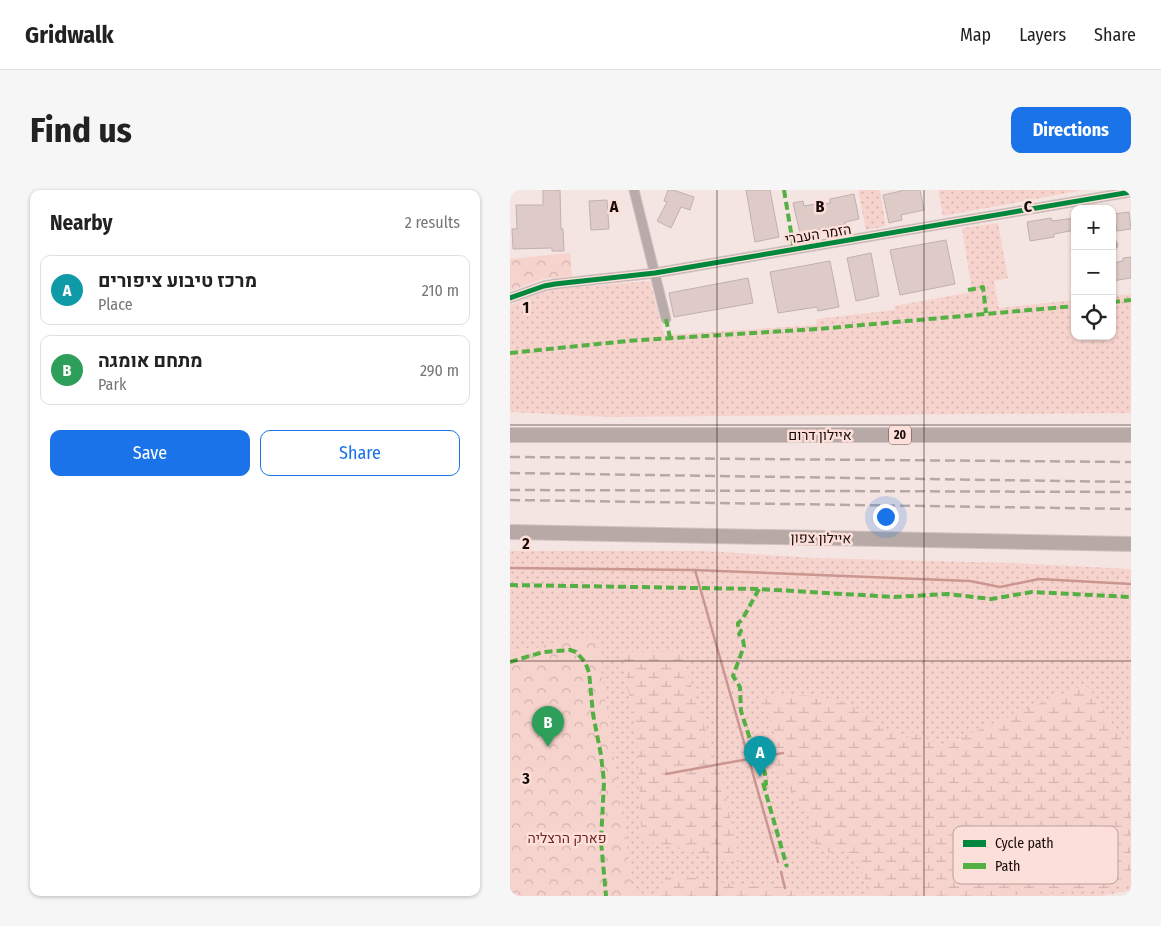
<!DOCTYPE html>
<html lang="en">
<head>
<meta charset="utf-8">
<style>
	:root { --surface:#fff; --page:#f6f6f6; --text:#222; --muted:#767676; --line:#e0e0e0; --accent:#1a73e8 }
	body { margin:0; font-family:"Fira Sans Condensed",Heebo,sans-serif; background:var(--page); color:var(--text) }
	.controls { position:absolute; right:15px; top:15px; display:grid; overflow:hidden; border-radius:10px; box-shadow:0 1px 4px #0004 }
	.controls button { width:45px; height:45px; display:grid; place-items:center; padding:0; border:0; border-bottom:1px solid var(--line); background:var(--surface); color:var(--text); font:25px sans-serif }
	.you { position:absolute; left:375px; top:326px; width:18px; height:18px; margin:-12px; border:4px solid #fff; border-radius:50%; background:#1a73e8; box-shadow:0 0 0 8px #1a73e833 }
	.badge { display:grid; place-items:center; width:32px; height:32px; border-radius:50%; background:var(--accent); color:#fff; font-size:16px; font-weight:700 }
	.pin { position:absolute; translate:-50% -41px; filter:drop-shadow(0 1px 2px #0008) }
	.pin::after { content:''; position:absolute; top:26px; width:18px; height:15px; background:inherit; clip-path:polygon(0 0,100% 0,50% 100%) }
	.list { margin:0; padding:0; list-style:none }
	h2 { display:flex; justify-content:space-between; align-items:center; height:65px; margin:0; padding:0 20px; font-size:21px }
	h2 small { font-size:16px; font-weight:400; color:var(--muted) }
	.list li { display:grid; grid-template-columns:32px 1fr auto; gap:15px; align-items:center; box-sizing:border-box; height:70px; margin:0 10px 10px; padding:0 10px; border:1px solid var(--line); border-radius:10px }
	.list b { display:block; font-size:19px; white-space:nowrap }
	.list p { margin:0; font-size:16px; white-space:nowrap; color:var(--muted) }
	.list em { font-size:16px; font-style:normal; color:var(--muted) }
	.actions { display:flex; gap:10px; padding:15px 20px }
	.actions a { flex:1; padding:11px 0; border:1px solid var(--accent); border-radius:10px; text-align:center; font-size:18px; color:var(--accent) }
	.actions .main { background:var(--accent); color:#fff }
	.icon { flex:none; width:28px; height:28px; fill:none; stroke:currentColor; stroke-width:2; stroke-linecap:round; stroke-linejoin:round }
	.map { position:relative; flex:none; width:621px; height:706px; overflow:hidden; border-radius:10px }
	header { display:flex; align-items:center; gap:30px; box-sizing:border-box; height:70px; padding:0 25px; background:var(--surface); border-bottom:1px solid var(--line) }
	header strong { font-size:24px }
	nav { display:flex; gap:28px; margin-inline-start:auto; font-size:18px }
	.intro { display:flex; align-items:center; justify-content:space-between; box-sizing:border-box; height:120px; padding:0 30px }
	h1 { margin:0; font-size:35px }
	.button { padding:12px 22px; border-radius:10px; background:var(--accent); color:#fff; font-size:18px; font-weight:700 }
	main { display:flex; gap:30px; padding:0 30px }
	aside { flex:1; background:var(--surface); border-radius:10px; box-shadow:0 1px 4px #0004 }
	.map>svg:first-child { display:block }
</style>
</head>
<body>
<header>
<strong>Gridwalk</strong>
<nav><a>Map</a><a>Layers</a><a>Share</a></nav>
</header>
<div class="intro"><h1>Find us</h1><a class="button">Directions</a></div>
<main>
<aside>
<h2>Nearby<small>2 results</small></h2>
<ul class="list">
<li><span class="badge" style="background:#0f9aa8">A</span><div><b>מרכז טיבוע ציפורים</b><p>Place</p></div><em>210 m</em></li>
<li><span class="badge" style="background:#2e9e5b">B</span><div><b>מתחם אומגה</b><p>Park</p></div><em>290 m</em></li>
</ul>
<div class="actions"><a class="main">Save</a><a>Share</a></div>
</aside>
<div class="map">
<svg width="621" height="706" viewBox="0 0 621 706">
	<defs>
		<pattern id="grass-dots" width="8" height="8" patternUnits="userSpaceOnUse" patternTransform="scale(1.25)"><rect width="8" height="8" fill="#f7d3cd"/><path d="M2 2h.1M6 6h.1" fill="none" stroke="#d3b4af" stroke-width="1.8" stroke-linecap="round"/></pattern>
		<pattern id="wetland-marsh" width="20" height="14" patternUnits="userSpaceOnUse" patternTransform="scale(1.25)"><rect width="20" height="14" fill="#f7d3cd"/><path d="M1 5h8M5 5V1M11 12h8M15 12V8" fill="none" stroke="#d3b4af"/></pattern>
		<pattern id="park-crowns" width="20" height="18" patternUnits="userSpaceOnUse" patternTransform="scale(1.25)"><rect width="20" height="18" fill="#f7d3cd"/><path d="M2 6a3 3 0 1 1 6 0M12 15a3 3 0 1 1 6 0" fill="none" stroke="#d3b4af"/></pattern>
	</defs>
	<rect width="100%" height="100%" fill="#f5e5e2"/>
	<g fill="url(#grass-dots)">
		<path d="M 348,0 L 370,0 L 376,36 L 356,40 Z"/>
		<path d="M 428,0 L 574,0 L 433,26 Z"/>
		<path d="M 488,33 L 498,88 L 484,91 L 489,118 L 565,110 L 565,146 L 602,146 L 602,106 L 621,104 L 621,223 L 98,227 L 0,222 L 0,115 L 25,105 L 46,99 L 140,91 L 154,145 L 306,135 L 307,129 L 385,120 L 384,116 L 462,102 L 452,38 Z"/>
		<path d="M 0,361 L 195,361 L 305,368 L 501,373 L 621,379 L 621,700 L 592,706 L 124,706 L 86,447 L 0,461 Z"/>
	</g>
	<g fill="url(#wetland-marsh)">
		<path d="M 112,462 L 170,462 L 212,589 L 230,672 L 132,651 L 127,553 Z"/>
		<path d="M 576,494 L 621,561 L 621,691 L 598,699 L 487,706 L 363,706 C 354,688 348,668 328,659 L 323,663 C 307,660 300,652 299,637 C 299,633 299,629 298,625 C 294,615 279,598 271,591 L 269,581 L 260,567 C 262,562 265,557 266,552 C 268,541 254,521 251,509 C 280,502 332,504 356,525 C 358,526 359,529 361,531 C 370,538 382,539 392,548 L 397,548 L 402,542 L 425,553 L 428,557 Z"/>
		<path d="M 165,685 L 226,695 L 283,698 L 293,702 L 294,706 L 144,706 L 156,687 Z"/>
	</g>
	<g fill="url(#park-crowns)">
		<path d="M 60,63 L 62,86 L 33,89 L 0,101 L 0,69 Z"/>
		<path d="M 86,446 L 124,706 L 0,706 L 0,461 Z"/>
	</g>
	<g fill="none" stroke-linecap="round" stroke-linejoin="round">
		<g stroke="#c99790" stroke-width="2.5">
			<path d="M 0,378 L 185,380 L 460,391 L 490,397 L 529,389 L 621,394"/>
			<path d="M 185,380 L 268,672"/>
			<path d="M 250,567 L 273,563"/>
			<path d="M 156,584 L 244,568"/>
			<path d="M 271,682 L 275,698"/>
		</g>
	</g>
	<g fill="#decac7" stroke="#bfb1af">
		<path d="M 33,0 L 50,0 L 51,39 L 53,39 L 54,61 L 42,61 L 42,58 L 3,59 L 2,39 L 7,39 L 6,15 L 33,15 Z"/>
		<path d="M 158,0 L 163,0 L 184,7 L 180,20 L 171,17 L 161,38 L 147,31 L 157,12 L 154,11 Z"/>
		<path d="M 236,0 L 260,0 L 269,47 L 245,52 Z"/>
		<path d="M 391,0 L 410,0 L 414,20 L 391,25 L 392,30 L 379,33 L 373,5 L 391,1 Z"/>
		<path d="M 344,4 L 349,29 L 335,32 L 336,34 L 290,43 L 283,13 L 293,11 L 294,16 L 305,14 L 305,16 L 320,13 L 320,9 Z"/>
		<path d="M 97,10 L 99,39 L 81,40 L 79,11 Z"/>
		<path d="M 619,22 L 621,39 L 607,41 L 604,24 Z"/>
		<path d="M 541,28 L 542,31 L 565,28 L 565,40 L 544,44 L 544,47 L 520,51 L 517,32 Z"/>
		<path d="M 436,50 L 445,94 L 390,105 L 380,60 Z"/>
		<path d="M 361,63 L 369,106 L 346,111 L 337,68 Z"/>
		<path d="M 621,67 L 621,88 L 602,91 L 602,73 L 613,71 L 613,68 Z"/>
		<path d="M 320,71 L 329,117 L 308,121 L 307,117 L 268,123 L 260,82 Z"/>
		<path d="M 238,88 L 243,113 L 164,127 L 159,103 Z"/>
	</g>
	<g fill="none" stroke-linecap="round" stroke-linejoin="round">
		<g stroke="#d0c3c1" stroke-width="11">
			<g id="minor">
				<path d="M 124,0 L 156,129"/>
				<path d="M 602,56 L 603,55"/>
				<path d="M 0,108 L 34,96 L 45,94 L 145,83 L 621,2"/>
			</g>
		</g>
		<g stroke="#d0c3c1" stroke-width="16">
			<g id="highway">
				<path d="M 0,245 L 621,245"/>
				<path d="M 0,342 L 621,354"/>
			</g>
		</g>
		<use href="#minor" stroke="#b8abaa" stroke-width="9"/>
		<use href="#highway" stroke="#b7a9a6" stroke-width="14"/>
		<g stroke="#b4a9a6" stroke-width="2.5" stroke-dasharray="10 5" stroke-linecap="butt">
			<path d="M 0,267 L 621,272"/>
			<path d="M 0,283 L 621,292"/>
			<path d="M 0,300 L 621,302"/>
			<path d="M 0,310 L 621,319"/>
		</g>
		<g stroke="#55b044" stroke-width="4" stroke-dasharray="8 4" stroke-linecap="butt">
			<path d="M 274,0 L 284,60"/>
			<path d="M 458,100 L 473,97 L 476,123"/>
			<path d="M 602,112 L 621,110"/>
			<path d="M 156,129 L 160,148"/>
			<path d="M 0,163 L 117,151 L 308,139 L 565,116"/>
			<path d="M 0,395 L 249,399 L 384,407 L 438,404 L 481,409 L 522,402 L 621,407"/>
			<path d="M 249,399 L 232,430 L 228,433 L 228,439 L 231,441 L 229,444 L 233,450 L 234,456 L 223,486 L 230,497 L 231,521 L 240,549 L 241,557 L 244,562 L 241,567 L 242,571 L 250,572 L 255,583 L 256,594 L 253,595"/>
			<path d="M 0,472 L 33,462 L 60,460 L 66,462 L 75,472 L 79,482 L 83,524 L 91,565 L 94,592 L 91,651 L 96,706"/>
			<path d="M 253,593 L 277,677"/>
		</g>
		<g stroke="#fddfda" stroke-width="8">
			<path id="cycleway" d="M 0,108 L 34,96 L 45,94 L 145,83 L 621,2"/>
		</g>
		<use href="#cycleway" stroke="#00873e" stroke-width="5"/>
	</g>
	<path fill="none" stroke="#170b09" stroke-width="1" stroke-opacity="0.55" d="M 207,0 L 207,706M 414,0 L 414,706M 0,235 L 621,235M 0,471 L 621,471"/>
	<g text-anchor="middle" stroke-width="5" stroke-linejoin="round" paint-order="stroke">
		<rect fill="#fddfda" stroke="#5c4b48" stroke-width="1" x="379" y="235.5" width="22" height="19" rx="4"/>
		<g font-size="12" font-weight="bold" fill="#170b09">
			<text x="390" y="249">20</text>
		</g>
		<g font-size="14" fill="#170b09" stroke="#fddfda">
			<text transform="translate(308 44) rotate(-9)" y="5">הזמר העברי</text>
			<text x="310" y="250">איילון דרום</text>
			<text transform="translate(311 348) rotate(1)" y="5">איילון צפון</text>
		</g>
		<g font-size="14" fill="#71221d" stroke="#fddfda">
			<text x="57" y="653">פארק הרצליה</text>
		</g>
	</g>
	<rect x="443" y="636" width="165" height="58" rx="8" fill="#fddfda" stroke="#b89f9b" stroke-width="1"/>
	<rect x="453" y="650" width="23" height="7" fill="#00873e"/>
	<rect x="453" y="673" width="23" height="6" fill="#55b044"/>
	<g font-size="14" fill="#170b09">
		<text x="485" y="658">Cycle path</text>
		<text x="485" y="681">Path</text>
	</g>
	<g font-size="16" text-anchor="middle" font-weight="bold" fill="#170b09" stroke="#fddfda" stroke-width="5" stroke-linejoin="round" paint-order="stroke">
		<text x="104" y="22">A</text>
		<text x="310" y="22">B</text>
		<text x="518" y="22">C</text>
		<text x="16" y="123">1</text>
		<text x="16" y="359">2</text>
		<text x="16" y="594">3</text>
	</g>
</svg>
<div class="controls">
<button>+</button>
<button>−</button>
<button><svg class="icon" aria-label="locate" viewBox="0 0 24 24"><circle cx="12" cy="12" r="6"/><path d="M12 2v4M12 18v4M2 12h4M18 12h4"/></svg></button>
</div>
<div class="you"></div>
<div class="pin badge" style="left:250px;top:587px;background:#0f9aa8">A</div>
<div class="pin badge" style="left:38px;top:557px;background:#2e9e5b">B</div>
</div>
</main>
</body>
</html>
